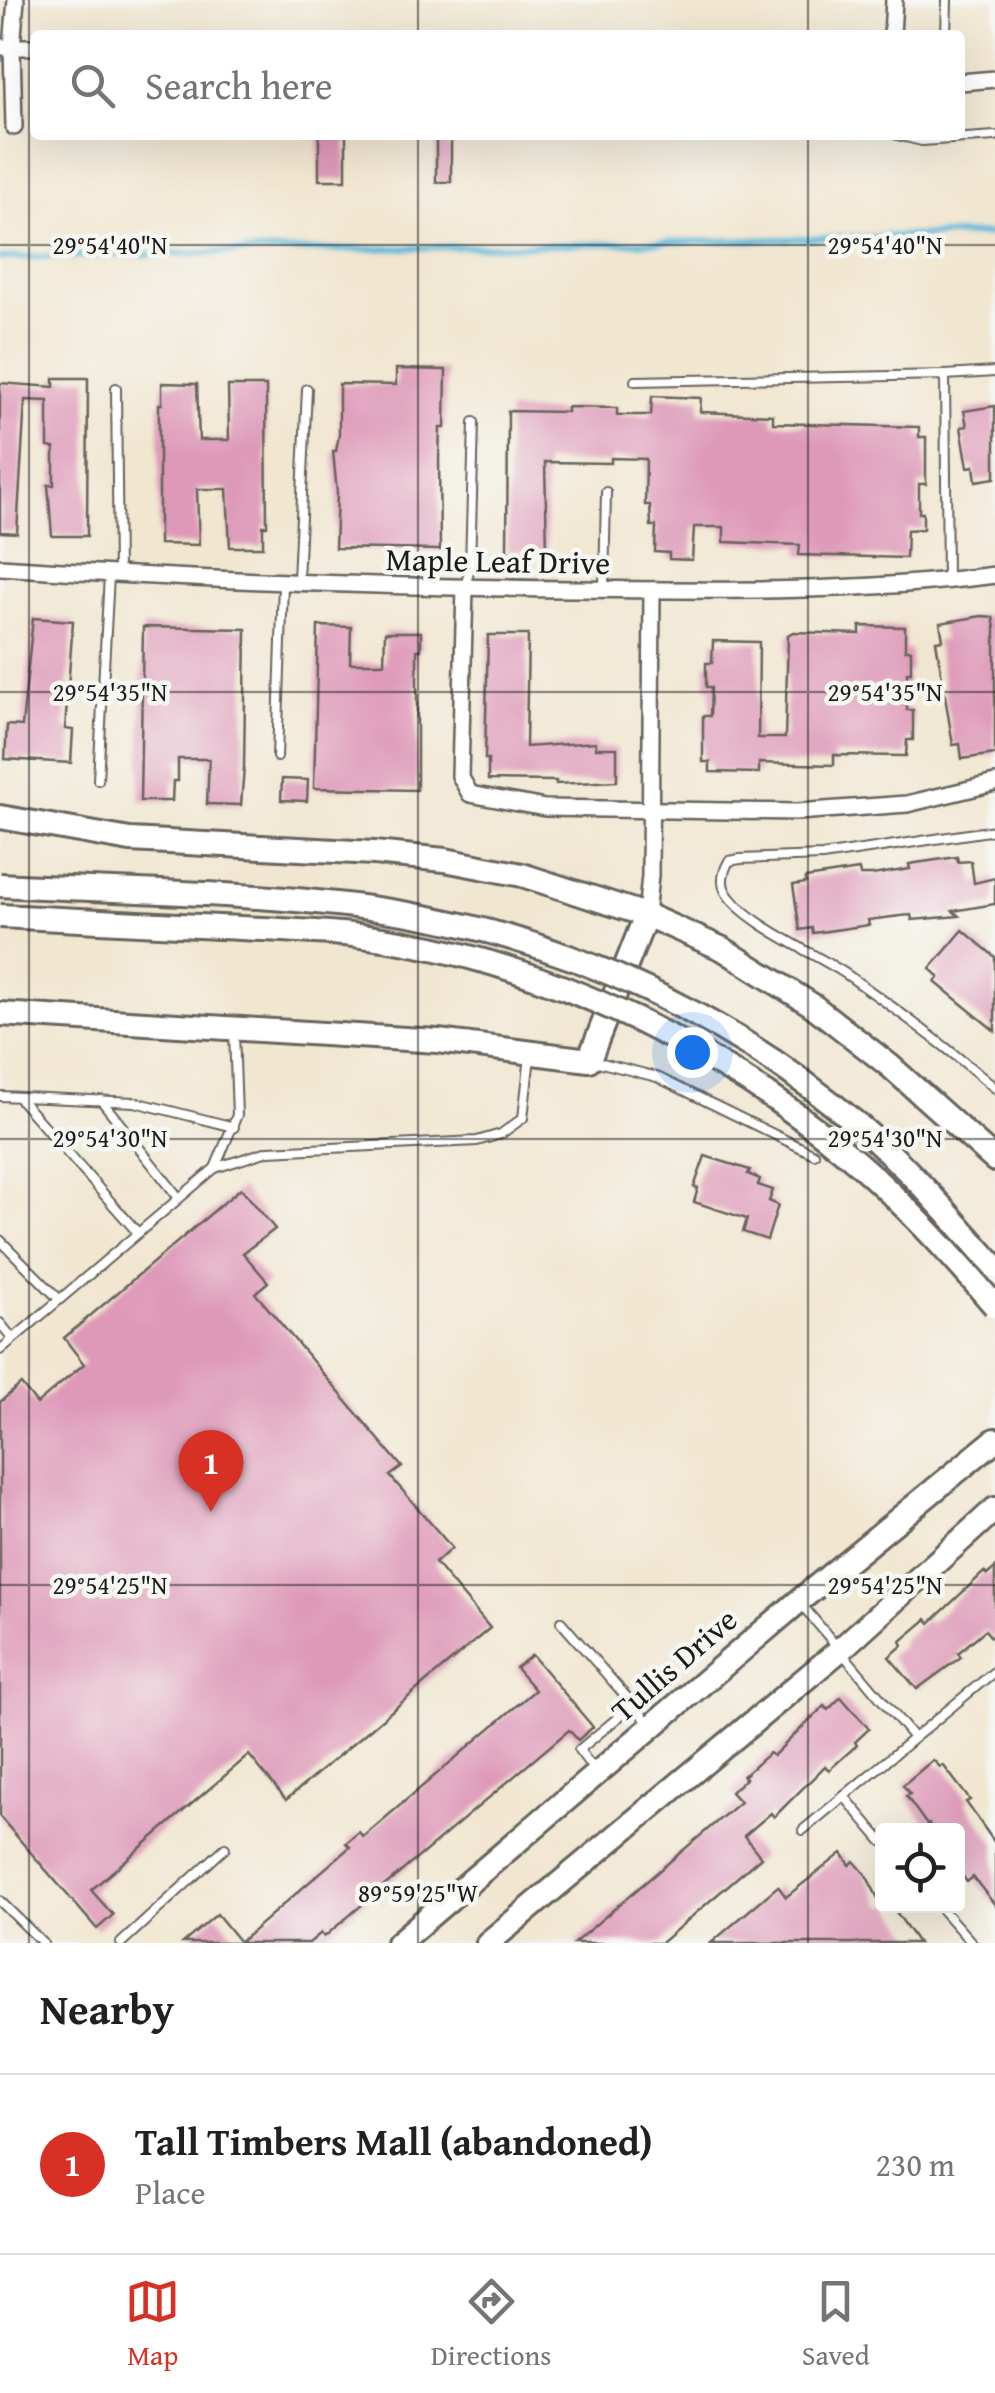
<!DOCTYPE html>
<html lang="en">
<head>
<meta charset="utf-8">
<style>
	:root { --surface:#fff; --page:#f6f6f6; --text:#202124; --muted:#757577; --line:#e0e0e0; --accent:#d93025 }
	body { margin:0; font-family:"Gentium Book Plus",serif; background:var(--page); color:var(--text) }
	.controls { position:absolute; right:30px; bottom:30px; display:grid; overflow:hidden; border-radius:10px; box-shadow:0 10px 40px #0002 }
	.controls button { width:90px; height:90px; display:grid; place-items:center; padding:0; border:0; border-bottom:2px solid var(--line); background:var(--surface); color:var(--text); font:50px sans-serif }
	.you { position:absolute; left:692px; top:1052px; width:35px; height:35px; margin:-25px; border:8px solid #fff; border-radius:50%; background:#1a73e8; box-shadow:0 0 0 15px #1a73e833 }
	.badge { display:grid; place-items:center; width:65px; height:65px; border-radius:50%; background:var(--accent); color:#fff; font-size:32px; font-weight:700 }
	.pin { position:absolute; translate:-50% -82px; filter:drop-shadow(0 2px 5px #0008) }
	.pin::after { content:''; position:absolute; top:52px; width:35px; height:30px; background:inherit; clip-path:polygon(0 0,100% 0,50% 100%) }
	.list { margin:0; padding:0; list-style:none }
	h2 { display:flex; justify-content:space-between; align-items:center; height:130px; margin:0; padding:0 40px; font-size:42px }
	h2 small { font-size:32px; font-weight:400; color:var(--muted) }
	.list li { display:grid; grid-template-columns:65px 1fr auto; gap:30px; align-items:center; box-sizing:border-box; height:180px; padding:0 40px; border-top:2px solid var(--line) }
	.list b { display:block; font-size:38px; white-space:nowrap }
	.list p { margin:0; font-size:32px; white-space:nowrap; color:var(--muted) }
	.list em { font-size:32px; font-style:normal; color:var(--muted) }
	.icon { flex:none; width:55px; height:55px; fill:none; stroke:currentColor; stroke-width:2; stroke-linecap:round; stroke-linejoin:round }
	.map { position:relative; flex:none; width:995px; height:1943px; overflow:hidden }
	.search { position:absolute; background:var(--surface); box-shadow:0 10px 40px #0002; left:30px; right:30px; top:30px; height:110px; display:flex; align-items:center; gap:25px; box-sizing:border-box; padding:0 35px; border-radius:10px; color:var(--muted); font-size:38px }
	.sheet { height:310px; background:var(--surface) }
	nav { display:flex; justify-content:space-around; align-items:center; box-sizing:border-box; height:140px; border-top:2px solid var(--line); background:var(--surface); font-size:28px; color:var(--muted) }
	nav a { display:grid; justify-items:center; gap:5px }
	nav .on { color:var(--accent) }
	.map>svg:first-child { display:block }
</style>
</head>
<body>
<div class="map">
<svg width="995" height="1943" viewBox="0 0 995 1943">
	<rect width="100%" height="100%" fill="#f6f6f2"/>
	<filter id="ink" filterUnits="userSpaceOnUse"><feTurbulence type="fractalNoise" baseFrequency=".01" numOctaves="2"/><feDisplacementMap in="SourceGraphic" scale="20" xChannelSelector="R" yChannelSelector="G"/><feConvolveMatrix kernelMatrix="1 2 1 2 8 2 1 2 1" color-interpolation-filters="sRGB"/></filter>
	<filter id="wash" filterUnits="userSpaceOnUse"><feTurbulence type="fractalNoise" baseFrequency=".0048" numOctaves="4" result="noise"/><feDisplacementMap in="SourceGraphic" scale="40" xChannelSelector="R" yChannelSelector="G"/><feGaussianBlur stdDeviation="2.25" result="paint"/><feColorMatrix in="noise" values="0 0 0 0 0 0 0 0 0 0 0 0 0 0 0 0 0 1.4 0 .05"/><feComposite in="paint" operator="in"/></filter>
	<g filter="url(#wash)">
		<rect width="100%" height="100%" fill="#f1e6d0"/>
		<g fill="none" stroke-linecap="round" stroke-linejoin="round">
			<path stroke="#5bb9d9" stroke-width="6" d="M 0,258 L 995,234"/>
		</g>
		<g id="blocks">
			<g fill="#de99b8">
				<rect x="319" y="135" width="27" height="45"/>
				<rect x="436" y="135" width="15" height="47"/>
				<path d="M 396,369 L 446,370 L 445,428 L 440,428 L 439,460 L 440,550 L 335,548 L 337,493 L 333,451 L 336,451 L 339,435 L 339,384 L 396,385 Z"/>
				<path d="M 54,378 L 88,378 L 87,536 L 52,536 L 48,485 L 54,485 L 54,448 L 48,447 L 48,401 L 25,400 L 17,533 L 0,532 L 0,383 L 54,387 Z"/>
				<path d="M 162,383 L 197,384 L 199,440 L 229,440 L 228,386 L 266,386 L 267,526 L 263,526 L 263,547 L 230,547 L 227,489 L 197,489 L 199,545 L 159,544 L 159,404 L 162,404 Z"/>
				<path d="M 652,396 L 701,398 L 700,412 L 773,415 L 773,423 L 919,427 L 919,437 L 926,437 L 926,484 L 919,484 L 919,513 L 923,513 L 923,529 L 907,530 L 906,558 L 799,555 L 800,545 L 724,542 L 724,527 L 694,527 L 692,560 L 669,559 L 669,553 L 655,552 L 656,526 L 651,526 L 650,505 L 645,505 L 646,459 L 611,458 L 611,463 L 545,462 L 547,552 L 507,551 L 508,411 L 567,412 L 567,407 L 617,408 L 617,415 L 651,415 Z"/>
				<path d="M 995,406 L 995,478 L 976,481 L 974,466 L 968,467 L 961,427 L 967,426 L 964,411 Z"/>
				<path d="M 982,616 L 993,617 L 995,628 L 995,754 L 962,759 L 960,744 L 953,745 L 936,641 L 943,640 L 940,623 Z"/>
				<path d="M 33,618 L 73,621 L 65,729 L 73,730 L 71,763 L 5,759 L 7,725 L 22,726 Z"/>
				<path d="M 318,626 L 351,627 L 350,663 L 384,663 L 385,632 L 421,632 L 421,650 L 417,650 L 417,790 L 314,788 Z"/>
				<path d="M 860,626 L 905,627 L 905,650 L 911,650 L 911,672 L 907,672 L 907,710 L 913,710 L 913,740 L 907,740 L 906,756 L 834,755 L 834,765 L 759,763 L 759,773 L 710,772 L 710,762 L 703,762 L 703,716 L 710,716 L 711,687 L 706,687 L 706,663 L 712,663 L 713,641 L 759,642 L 758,738 L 785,738 L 788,635 L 793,632 L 860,634 Z"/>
				<path d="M 143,627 L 246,629 L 244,767 L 241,805 L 207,804 L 209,759 L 178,759 L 178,781 L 173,781 L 172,801 L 140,801 Z"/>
				<path d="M 488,635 L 528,635 L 526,747 L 596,742 L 596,748 L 617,748 L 617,781 L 556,784 L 556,781 L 488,780 L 488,759 L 485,759 Z"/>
				<path d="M 282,779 L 308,780 L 307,801 L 281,800 Z"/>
				<path d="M 957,857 L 958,862 L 971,861 L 974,883 L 995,878 L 995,904 L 953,911 L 959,916 L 912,920 L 911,915 L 900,916 L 868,920 L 869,925 L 813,933 L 812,928 L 800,930 L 793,885 L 806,883 L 805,878 L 859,870 L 860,875 L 872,875 L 910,869 L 909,864 Z"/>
				<path d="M 963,930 L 995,957 L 995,1031 L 935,982 L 939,977 L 930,969 Z"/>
				<path d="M 705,1156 L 750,1170 L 748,1174 L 760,1179 L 758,1185 L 773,1190 L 769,1201 L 778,1205 L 767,1240 L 743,1232 L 747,1219 L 694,1202 L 698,1188 L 694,1187 Z"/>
				<path d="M 241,1188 L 275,1229 L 243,1253 L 268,1282 L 255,1293 L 402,1467 L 390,1476 L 452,1548 L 435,1563 L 490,1628 L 286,1800 L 249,1755 L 91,1890 L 113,1915 L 97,1929 L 0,1817 L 0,1402 L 21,1384 L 37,1404 L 84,1364 L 64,1338 Z"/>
				<path d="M 995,1568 L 995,1642 L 985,1630 L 958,1653 L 961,1657 L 917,1689 L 889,1657 L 903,1645 L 901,1641 L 927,1619 L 930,1623 L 984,1572 L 987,1575 Z"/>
				<path d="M 532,1655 L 593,1727 L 578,1740 L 569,1730 L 324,1937 L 321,1933 L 309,1943 L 183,1943 L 217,1914 L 240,1942 L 350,1847 L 346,1843 L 359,1832 L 363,1837 L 535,1690 L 516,1668 Z"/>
				<path d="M 841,1697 L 869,1729 L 855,1742 L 857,1745 L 829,1770 L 825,1766 L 774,1817 L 771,1813 L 744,1836 L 761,1857 L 661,1943 L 574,1943 L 740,1802 L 731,1792 L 746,1778 L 743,1776 L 769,1753 L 773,1756 L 824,1706 L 828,1710 Z"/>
				<path d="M 933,1760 L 940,1767 L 943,1765 L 970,1800 L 966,1802 L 995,1843 L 995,1905 L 973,1877 L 967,1882 L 958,1870 L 958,1830 L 934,1830 L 929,1824 L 927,1825 L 906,1796 L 910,1794 L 903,1785 Z"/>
				<path d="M 842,1853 L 850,1865 L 854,1861 L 866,1875 L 882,1906 L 892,1906 L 918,1943 L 711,1943 L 778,1886 L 786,1897 Z"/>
			</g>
		</g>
	</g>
	<g filter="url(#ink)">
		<use href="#blocks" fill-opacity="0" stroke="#67635b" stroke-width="2.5"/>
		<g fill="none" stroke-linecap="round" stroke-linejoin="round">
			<g stroke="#67635b" stroke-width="12">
				<g id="lane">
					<path d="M 946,35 L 947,0"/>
					<path d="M 897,135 L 922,141 L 995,136"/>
					<path d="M 945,375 L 995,372"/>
					<path d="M 635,381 L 945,375 L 947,581"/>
					<path d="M 116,388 L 118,573"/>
					<path d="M 298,580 L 307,389"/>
					<path d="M 465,588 L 470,567 L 474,422"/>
					<path d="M 604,590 L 606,492"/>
					<path d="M 277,757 L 283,584"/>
					<path d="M 98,780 L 109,575"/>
					<path d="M 995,830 L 822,856 L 740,859 L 729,861 C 724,870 720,880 725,890 C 739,920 818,955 846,974 C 898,1010 947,1047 995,1088"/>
					<path d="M 594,1061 L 657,1077 L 814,1154"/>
					<path d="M 0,1096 L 135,1102 L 234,1127"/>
					<path d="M 19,1098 L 138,1233"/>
					<path d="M 101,1100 L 179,1198"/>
					<path d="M 215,1168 L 268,1151 L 477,1141 L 501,1134 L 523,1118 L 530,1056"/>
					<path d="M 0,1240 L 58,1298"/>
					<path d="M 0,1323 L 13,1339"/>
					<path d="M 0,1350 L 215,1168 L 237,1115 L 234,1032"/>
					<path d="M 801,1604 L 914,1738"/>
					<path d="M 561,1622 L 650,1724"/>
					<path d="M 594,1770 L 579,1750 L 633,1705"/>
					<path d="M 844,1796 L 882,1841"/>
					<path d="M 803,1830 L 995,1671"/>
					<path d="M 0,1901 L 43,1943"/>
					<path d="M 939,1906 L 972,1943"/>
					<path d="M 121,1943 L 225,1848"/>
				</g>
			</g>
			<g stroke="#67635b" stroke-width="20">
				<g id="street">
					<path d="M 892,35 L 894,0"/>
					<path d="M 0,47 L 35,47"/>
					<path d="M 960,82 L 995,79"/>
					<path d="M 14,127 L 12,47 L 16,0"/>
					<path d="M 0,567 C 193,580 384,587 577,589 C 717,591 856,593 995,575"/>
					<path d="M 465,588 L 460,776 L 470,794 L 545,808 L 797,812 L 907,804 L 995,783"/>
					<path d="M 646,915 L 650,876 L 652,590"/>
				</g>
			</g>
			<g stroke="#67635b" stroke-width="28">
				<g id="secondary">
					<path d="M 0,817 L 130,840 L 374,853 L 445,860 L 522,875 L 646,915 L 723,949 L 812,1005 L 890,1066 L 995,1160"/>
					<path d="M 0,1014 L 438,1041 L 589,1060 L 646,915"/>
					<path d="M 398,1943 L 799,1601 L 995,1440"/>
					<path d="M 488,1943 L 841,1649 L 995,1509"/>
				</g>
			</g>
			<use href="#lane" stroke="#fff" stroke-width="8"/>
			<use href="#street" stroke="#fff" stroke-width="15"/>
			<use href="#secondary" stroke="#fff" stroke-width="22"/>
			<g stroke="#67635b" stroke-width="28" stroke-linecap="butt">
				<g id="secondary-bridge">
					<path d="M 0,885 C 132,892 279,892 409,914 C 572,942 732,1018 858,1125 C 909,1168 951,1217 995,1267"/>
					<path d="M 0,916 C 73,920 146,923 219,927 C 279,930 341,931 401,942 C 558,969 725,1052 847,1154 C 901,1199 950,1253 995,1306"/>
				</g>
			</g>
			<use href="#secondary-bridge" stroke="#fff" stroke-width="22"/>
		</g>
	</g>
	<path fill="none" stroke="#1c1c1c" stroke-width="2.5" stroke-opacity="0.45" d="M 29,0 L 29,1943M 418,0 L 418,35M 808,0 L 808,35M 418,135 L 418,1943M 808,135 L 808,1943M 0,245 L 995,245M 0,692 L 995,692M 0,1139 L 995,1139M 0,1585 L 995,1585"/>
	<g text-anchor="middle" stroke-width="9" stroke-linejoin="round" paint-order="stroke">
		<g font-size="32" fill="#1c1c1c" stroke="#f6f6f2">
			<text transform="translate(498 561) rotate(1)" y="11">Maple Leaf Drive</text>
			<text transform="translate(674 1665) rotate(-41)" y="11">Tullis Drive</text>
		</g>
	</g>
	<g font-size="25" text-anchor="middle" fill="#1c1c1c" stroke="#f6f6f2" stroke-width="9" stroke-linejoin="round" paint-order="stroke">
		<text x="110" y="254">29°54'40"N</text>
		<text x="885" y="254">29°54'40"N</text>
		<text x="110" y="701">29°54'35"N</text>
		<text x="885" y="701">29°54'35"N</text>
		<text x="110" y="1147">29°54'30"N</text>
		<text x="885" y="1147">29°54'30"N</text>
		<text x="110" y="1594">29°54'25"N</text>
		<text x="885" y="1594">29°54'25"N</text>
		<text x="418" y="1902">89°59'25"W</text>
	</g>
</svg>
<div class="controls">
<button><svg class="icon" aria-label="locate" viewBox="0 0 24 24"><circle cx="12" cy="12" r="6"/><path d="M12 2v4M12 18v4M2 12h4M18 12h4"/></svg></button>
</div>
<div class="you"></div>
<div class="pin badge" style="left:211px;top:1512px">1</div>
<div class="search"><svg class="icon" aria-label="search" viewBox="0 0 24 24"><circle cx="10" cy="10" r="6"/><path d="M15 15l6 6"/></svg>Search here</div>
</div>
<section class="sheet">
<h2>Nearby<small></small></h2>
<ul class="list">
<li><span class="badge">1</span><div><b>Tall Timbers Mall (abandoned)</b><p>Place</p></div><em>230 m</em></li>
</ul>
</section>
<nav>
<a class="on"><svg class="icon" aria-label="map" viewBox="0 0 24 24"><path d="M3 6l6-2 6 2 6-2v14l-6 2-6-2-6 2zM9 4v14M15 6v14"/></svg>Map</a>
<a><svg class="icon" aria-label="directions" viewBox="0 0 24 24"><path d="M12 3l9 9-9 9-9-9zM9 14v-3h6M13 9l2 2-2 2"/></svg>Directions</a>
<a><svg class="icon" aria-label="saved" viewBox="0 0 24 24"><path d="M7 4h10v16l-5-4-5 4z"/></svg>Saved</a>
</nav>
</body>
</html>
